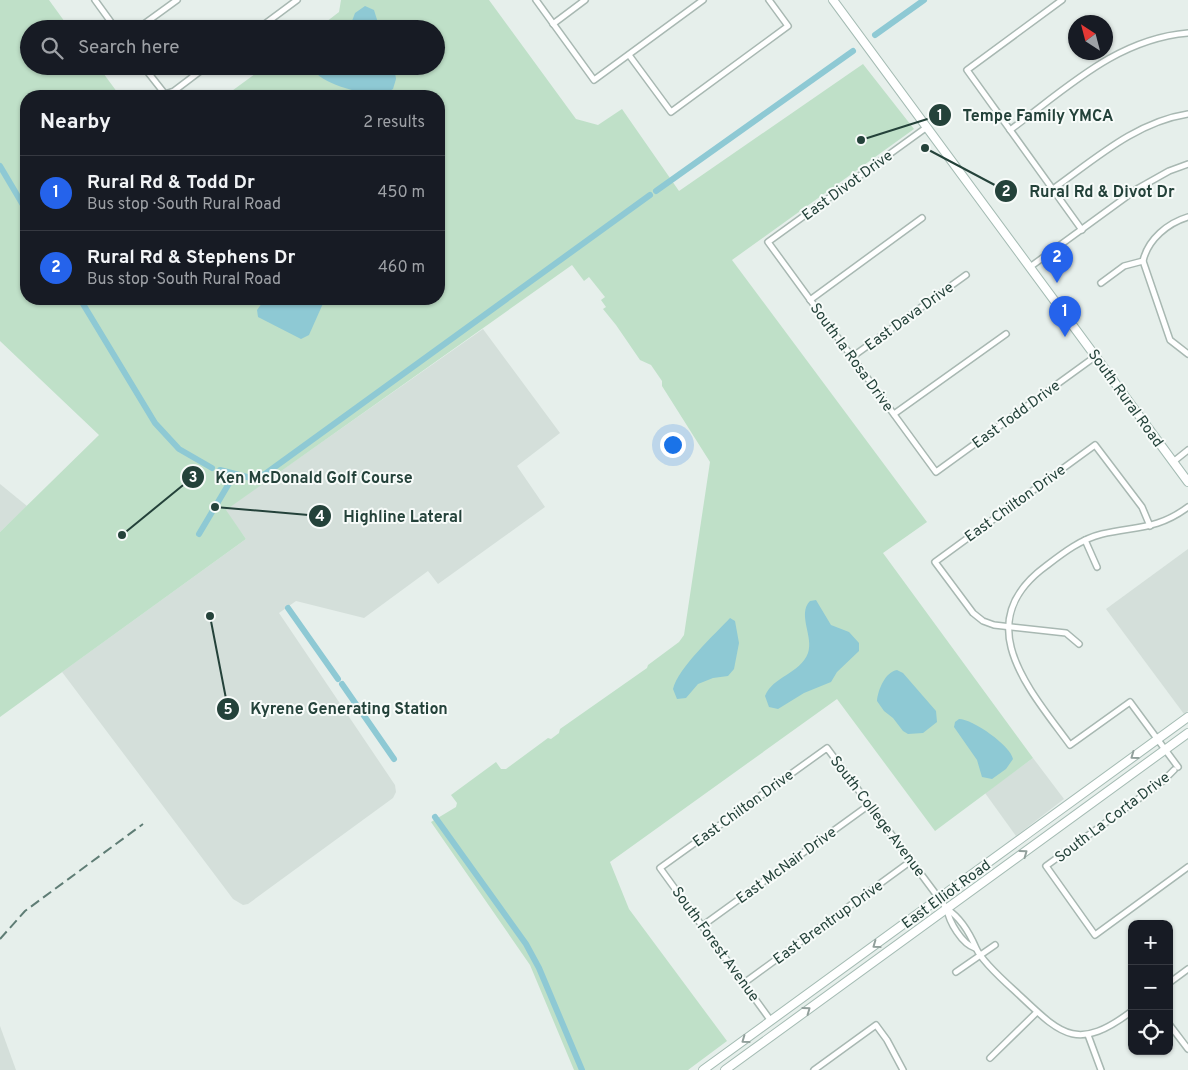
<!DOCTYPE html>
<html lang="en">
<head>
<meta charset="utf-8">
<style>
	:root { --surface:#171b24; --page:#20242c; --text:#f1f3f6; --muted:#9ea1a6; --line:#363941; --accent:#2563eb }
	body { margin:0; font-family:Overpass,sans-serif; background:var(--page); color:var(--text) }
	.controls { position:absolute; right:15px; bottom:15px; display:grid; overflow:hidden; border-radius:10px; box-shadow:0 1px 4px #0004 }
	.controls button { width:45px; height:45px; display:grid; place-items:center; padding:0; border:0; border-bottom:1px solid var(--line); background:var(--surface); color:var(--text); font:25px sans-serif }
	.compass { position:absolute; left:1068px; top:15px; width:45px; height:45px; border-radius:50%; background:var(--surface); box-shadow:0 1px 4px #0004; rotate:324deg }
	.you { position:absolute; left:672px; top:444px; width:18px; height:18px; margin:-12px; border:4px solid #fff; border-radius:50%; background:#1a73e8; box-shadow:0 0 0 8px #1a73e833 }
	.badge { display:grid; place-items:center; width:32px; height:32px; border-radius:50%; background:var(--accent); color:#fff; font-size:16px; font-weight:700 }
	.pin { position:absolute; translate:-50% -41px; filter:drop-shadow(0 1px 2px #0008) }
	.pin::after { content:''; position:absolute; top:26px; width:18px; height:15px; background:inherit; clip-path:polygon(0 0,100% 0,50% 100%) }
	.list { margin:0; padding:0; list-style:none }
	h2 { display:flex; justify-content:space-between; align-items:center; height:65px; margin:0; padding:0 20px; font-size:21px }
	h2 small { font-size:16px; font-weight:400; color:var(--muted) }
	.list li { display:grid; grid-template-columns:32px 1fr auto; gap:15px; align-items:center; box-sizing:border-box; height:75px; padding:0 20px; border-top:1px solid var(--line) }
	.list b { display:block; font-size:19px; white-space:nowrap }
	.list p { margin:0; font-size:16px; white-space:nowrap; color:var(--muted) }
	.list em { font-size:16px; font-style:normal; color:var(--muted) }
	.icon { flex:none; width:28px; height:28px; fill:none; stroke:currentColor; stroke-width:2; stroke-linecap:round; stroke-linejoin:round }
	.map { position:relative; flex:none; width:1188px; height:1070px; overflow:hidden }
	.search { position:absolute; background:var(--surface); box-shadow:0 1px 4px #0004; left:20px; top:20px; width:425px; height:55px; display:flex; align-items:center; gap:12px; box-sizing:border-box; padding:0 18px; border-radius:28px; color:var(--muted); font-size:19px }
	.panel { position:absolute; background:var(--surface); box-shadow:0 1px 4px #0004; left:20px; top:90px; width:425px; height:215px; border-radius:20px }
	.map>svg:first-child { display:block }
</style>
</head>
<body>
<div class="map">
<svg width="1188" height="1070" viewBox="0 0 1188 1070">
	<rect width="100%" height="100%" fill="#e6efeb"/>
	<g fill="#d4dfda">
		<path d="M 483,329 L 560,433 L 517,466 L 545,507 L 438,584 L 428,571 L 364,618 L 296,601 L 279,613 L 395,785 L 396,792 L 393,798 L 248,904 L 243,905 L 233,899 L 62,672 L 246,539 L 225,510 Z"/>
		<path d="M 0,484 L 27,506 L 0,532 Z"/>
		<path d="M 1188,549 L 1188,711 L 1184,714 L 1106,609 Z"/>
		<path d="M 1033,758 L 1064,799 L 1016,836 L 985,793 Z"/>
		<path d="M 0,1026 L 16,1070 L 0,1070 Z"/>
	</g>
	<path fill="#bfe0c8" d="M 0,0 L 49,0 L 70,29 L 29,29 L 29,66 L 98,66 L 120,96 L 26,96 L 26,299 L 439,299 L 439,96 L 225,96 L 266,66 L 436,66 L 436,29 L 317,29 L 339,12 L 341,0 L 489,0 L 576,119 L 598,125 L 622,109 L 679,191 L 863,64 L 914,129 L 732,260 L 927,522 L 883,553 L 1033,758 L 935,831 L 837,699 L 610,862 L 629,909 L 727,1041 L 688,1070 L 574,1070 L 530,965 L 431,822 L 456,807 L 457,803 L 451,795 L 496,762 L 501,769 L 506,769 L 548,738 L 551,739 L 559,733 L 560,729 L 647,668 L 648,665 L 679,642 L 684,635 L 710,462 L 662,386 L 662,381 L 651,365 L 640,360 L 616,325 L 603,309 L 606,307 L 601,300 L 605,297 L 589,277 L 584,281 L 572,265 L 226,510 L 246,539 L 0,717 L 0,532 L 99,435 L 0,341 Z"/>
	<g fill="#8ec9d4">
		<path d="M 365,6 L 374,10 L 380,29 L 349,29 L 355,13 Z"/>
		<path d="M 310,66 L 394,66 L 396,79 L 393,89 C 376,101 319,85 310,66 Z"/>
		<path d="M 265,299 L 325,299 L 309,335 L 301,339 L 258,317 L 257,310 Z"/>
		<path d="M 816,600 L 831,625 L 849,632 L 859,643 L 859,651 L 837,672 L 831,682 L 804,693 L 778,709 L 769,707 L 765,696 C 773,676 800,674 808,653 C 814,637 797,614 810,601 Z"/>
		<path d="M 730,618 L 735,621 L 739,643 L 734,669 L 728,676 L 713,678 L 698,684 L 686,698 L 677,699 L 673,689 C 678,668 715,634 730,618 Z"/>
		<path d="M 897,670 L 903,673 L 936,711 L 937,722 L 923,733 L 908,734 L 903,731 L 893,718 L 884,711 L 877,701 C 878,690 885,672 897,670 Z"/>
		<path d="M 959,719 C 973,719 1011,746 1013,759 L 1006,769 L 992,779 L 982,777 L 977,760 L 954,727 L 955,722 Z"/>
	</g>
	<g fill="none" stroke-linecap="round" stroke-linejoin="round">
		<g stroke="#8ec9d4" stroke-width="6">
			<path d="M 875,35 L 924,0"/>
			<path d="M 0,166 L 26,210"/>
			<path d="M 656,191 L 853,51"/>
			<path d="M 80,299 L 155,423 L 179,449 L 212,468"/>
			<path d="M 220,470 L 251,478 L 265,474 L 650,195"/>
			<path d="M 199,534 L 234,475"/>
			<path d="M 288,608 L 338,679"/>
			<path d="M 342,684 L 394,759"/>
			<path d="M 435,817 L 526,944 L 539,968 L 582,1070"/>
		</g>
		<g stroke="#a8b8b2" stroke-width="8">
			<g id="street">
				<path d="M 95,0 L 116,29"/>
				<path d="M 536,0 L 594,80 L 703,0"/>
				<path d="M 1062,0 L 967,70 L 1082,230"/>
				<path d="M 553,24 L 585,0"/>
				<path d="M 137,29 L 177,0"/>
				<path d="M 258,29 L 297,0"/>
				<path d="M 629,55 L 671,112 L 788,26 L 769,0"/>
				<path d="M 143,66 L 165,94 L 174,91 L 207,66"/>
				<path d="M 927,127 L 768,242 L 936,472 L 1096,356"/>
				<path d="M 1010,130 C 1066,89 1116,39 1188,33"/>
				<path d="M 1053,189 C 1095,159 1136,122 1188,114"/>
				<path d="M 1188,217 C 1168,223 1148,239 1143,261 L 1170,340 L 1188,354"/>
				<path d="M 1030,267 L 1137,189 L 1169,171 L 1188,164"/>
				<path d="M 1101,283 L 1124,266 L 1143,261"/>
				<path d="M 810,300 L 922,218"/>
				<path d="M 852,357 L 966,275"/>
				<path d="M 894,414 L 1006,334"/>
				<path d="M 1173,462 L 1188,450"/>
				<path d="M 1085,540 L 1097,567"/>
				<path d="M 1079,644 L 1066,633 L 994,625 L 983,621 L 973,613 L 935,562 L 1095,445 L 1142,507 L 1150,526"/>
				<path d="M 1178,767 L 1130,702 L 1070,745 C 1030,690 968,623 1046,566 C 1063,553 1081,539 1102,534 C 1136,526 1157,530 1188,507"/>
				<path d="M 1174,770 L 1163,781 L 1046,866 L 1095,935 L 1188,867"/>
				<path d="M 947,909 C 949,922 962,944 975,948"/>
				<path d="M 702,926 L 869,805"/>
				<path d="M 956,972 L 995,945"/>
				<path d="M 744,983 L 911,861"/>
				<path d="M 1169,983 L 1188,969"/>
				<path d="M 771,1021 L 660,868 L 827,748 L 947,909 C 961,918 970,934 976,948 C 981,960 1005,982 1015,991 C 1060,1033 1075,1054 1132,1011"/>
				<path d="M 1169,1024 L 1188,1049"/>
				<path d="M 1088,1035 L 1101,1070"/>
				<path d="M 990,1058 L 1037,1012"/>
				<path d="M 814,1070 L 876,1025 L 887,1040 L 903,1070"/>
			</g>
		</g>
		<g stroke="#a4bbb3" stroke-width="10">
			<g id="secondary">
				<path d="M 833,0 L 1188,482"/>
				<path d="M 703,1070 L 1188,717"/>
				<path d="M 725,1070 L 1188,733"/>
			</g>
		</g>
		<use href="#street" stroke="#fff" stroke-width="5"/>
		<use href="#secondary" stroke="#fff" stroke-width="8"/>
		<path stroke="#5f7d75" stroke-width="2" stroke-dasharray="10 5" stroke-linecap="butt" d="M 0,939 L 25,911 L 143,824"/>
	</g>
	<defs><path id="oneway-chevron" d="M-2-3.5L2.5 0L-2 3.5" fill="none" stroke-width="1.6" stroke-linecap="round" stroke-linejoin="round" transform="scale(1.25)"/></defs>
	<g stroke="#92a09c">
		<use href="#oneway-chevron" transform="translate(1134 756) rotate(144)"/>
		<use href="#oneway-chevron" transform="translate(1024 853) rotate(-36)"/>
		<use href="#oneway-chevron" transform="translate(876 945) rotate(144)"/>
		<use href="#oneway-chevron" transform="translate(807 1010) rotate(-36)"/>
		<use href="#oneway-chevron" transform="translate(745 1040) rotate(144)"/>
	</g>
	<g text-anchor="middle" stroke-width="4" stroke-linejoin="round" paint-order="stroke">
		<g font-size="15" fill="#24423a" stroke="#f7fbf9">
			<text transform="translate(847 185) rotate(-36)" y="5">East Divot Drive</text>
			<text transform="translate(909 316) rotate(-36)" y="5">East Dava Drive</text>
			<text transform="translate(852 357) rotate(54)" y="5">South la Rosa Drive</text>
			<text transform="translate(1126 398) rotate(54)" y="5">South Rural Road</text>
			<text transform="translate(1016 414) rotate(-36)" y="5">East Todd Drive</text>
			<text transform="translate(1015 503) rotate(-36)" y="5">East Chilton Drive</text>
			<text transform="translate(743 808) rotate(-36)" y="5">East Chilton Drive</text>
			<text transform="translate(878 816) rotate(53)" y="5">South College Avenue</text>
			<text transform="translate(1112 817) rotate(-37)" y="5">South La Corta Drive</text>
			<text transform="translate(786 865) rotate(-36)" y="5">East McNair Drive</text>
			<text transform="translate(946 894) rotate(-36)" y="5">East Elliot Road</text>
			<text transform="translate(828 922) rotate(-36)" y="5">East Brentrup Drive</text>
			<text transform="translate(716 944) rotate(54)" y="5">South Forest Avenue</text>
		</g>
	</g>
	<path fill="none" stroke="#24423a" stroke-width="2" d="M861 140L940 115M925 148L1006 191M122 535L193 477M215 507L320 516M210 616L228 709"/>
	<g fill="#24423a" stroke="#f7fbf9" stroke-width="2">
		<circle cx="861" cy="140" r="5"/>
		<circle cx="925" cy="148" r="5"/>
		<circle cx="122" cy="535" r="5"/>
		<circle cx="215" cy="507" r="5"/>
		<circle cx="210" cy="616" r="5"/>
		<circle cx="940" cy="115" r="12"/>
		<circle cx="1006" cy="191" r="12"/>
		<circle cx="193" cy="477" r="12"/>
		<circle cx="320" cy="516" r="12"/>
		<circle cx="228" cy="709" r="12"/>
	</g>
	<g font-size="15" text-anchor="middle" font-weight="bold" fill="#fff">
		<text x="940" y="120">1</text>
		<text x="1006" y="196">2</text>
		<text x="193" y="482">3</text>
		<text x="320" y="521">4</text>
		<text x="228" y="714">5</text>
	</g>
	<g font-size="16" text-anchor="middle" font-weight="bold" fill="#24423a" stroke="#f7fbf9" stroke-width="4" stroke-linejoin="round" paint-order="stroke">
		<text x="1038" y="121">Tempe Family YMCA</text>
		<text x="1102" y="197">Rural Rd &amp; Divot Dr</text>
		<text x="314" y="483">Ken McDonald Golf Course</text>
		<text x="403" y="522">Highline Lateral</text>
		<text x="349" y="714">Kyrene Generating Station</text>
	</g>
</svg>
<div class="controls">
<button>+</button>
<button>−</button>
<button><svg class="icon" aria-label="locate" viewBox="0 0 24 24"><circle cx="12" cy="12" r="6"/><path d="M12 2v4M12 18v4M2 12h4M18 12h4"/></svg></button>
</div>
<svg class="compass" viewBox="-18 -18 36 36"><path d="M0-13l5 13h-10z" fill="#e53935"/><path d="M0 13l5-13h-10z" fill="#9ea1a6"/></svg>
<div class="you"></div>
<div class="pin badge" style="left:1065px;top:337px">1</div>
<div class="pin badge" style="left:1057px;top:283px">2</div>
<div class="search"><svg class="icon" aria-label="search" viewBox="0 0 24 24"><circle cx="10" cy="10" r="6"/><path d="M15 15l6 6"/></svg>Search here</div>
<section class="panel">
<h2>Nearby<small>2 results</small></h2>
<ul class="list">
<li><span class="badge">1</span><div><b>Rural Rd &amp; Todd Dr</b><p>Bus stop · South Rural Road</p></div><em>450 m</em></li>
<li><span class="badge">2</span><div><b>Rural Rd &amp; Stephens Dr</b><p>Bus stop · South Rural Road</p></div><em>460 m</em></li>
</ul>
</section>
</div>
</body>
</html>
